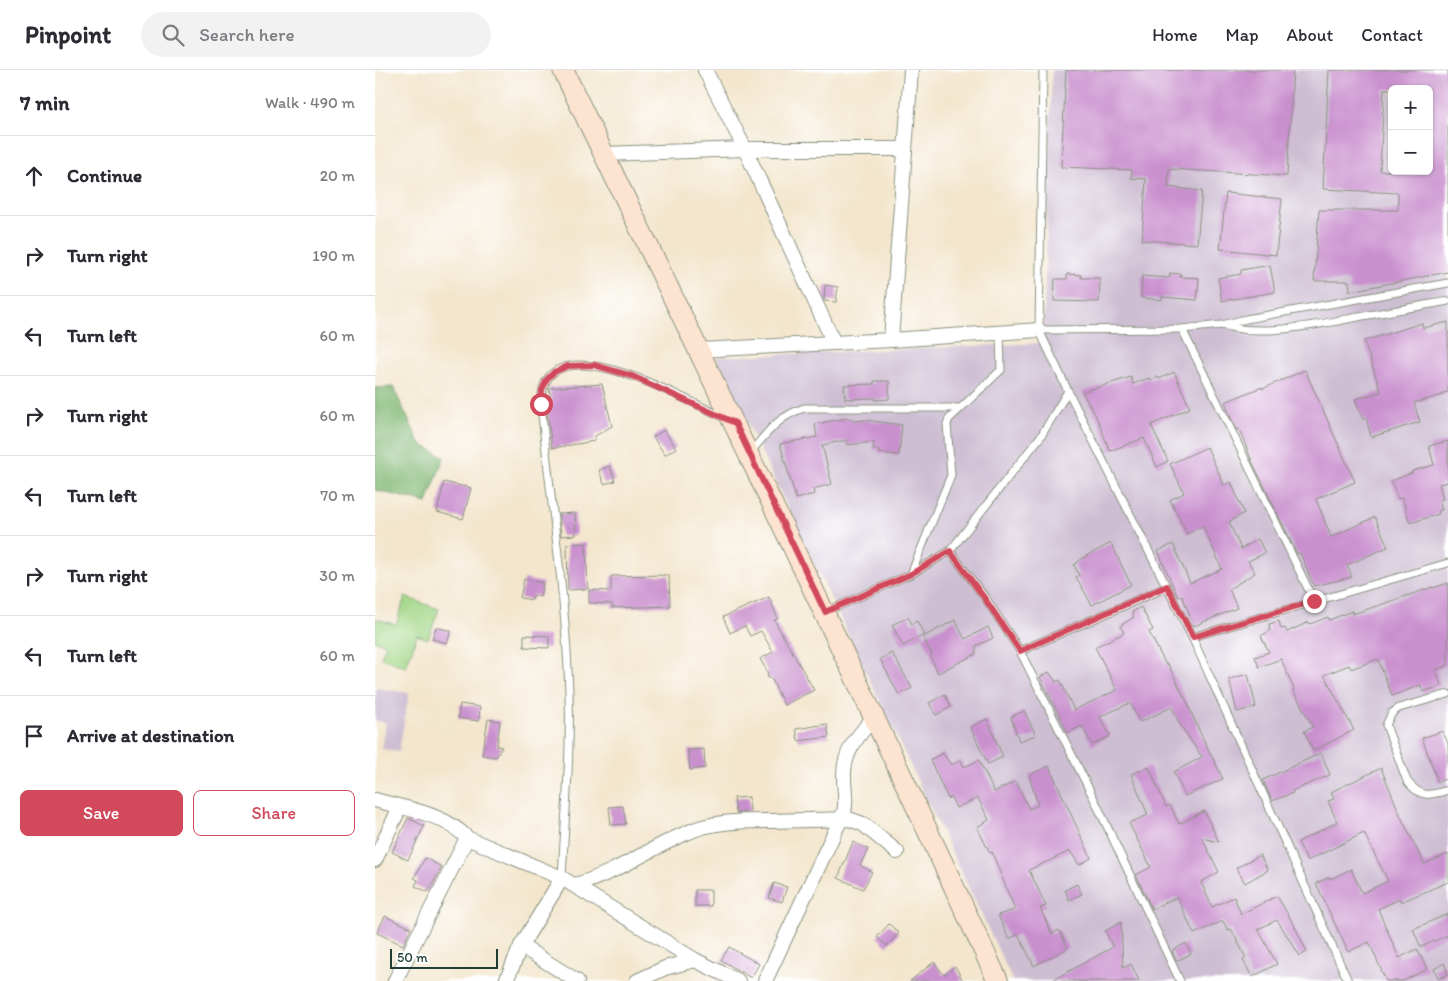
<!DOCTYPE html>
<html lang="en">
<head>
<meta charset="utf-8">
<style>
	:root { --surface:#fff; --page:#f2f2f3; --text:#2b2b33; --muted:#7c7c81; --line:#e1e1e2; --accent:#d1495b }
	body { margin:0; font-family:Itim,sans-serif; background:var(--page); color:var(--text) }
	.controls { position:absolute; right:15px; top:15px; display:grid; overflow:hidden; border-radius:8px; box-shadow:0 1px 4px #0004 }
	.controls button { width:45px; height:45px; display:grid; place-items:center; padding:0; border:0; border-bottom:1px solid var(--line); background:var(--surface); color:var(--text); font:25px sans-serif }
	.scale { position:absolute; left:15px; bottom:12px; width:108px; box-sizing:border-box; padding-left:5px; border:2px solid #1f3d34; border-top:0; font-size:14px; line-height:18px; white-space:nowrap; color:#1f3d34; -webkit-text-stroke:4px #fff; paint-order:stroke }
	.stop { position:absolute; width:15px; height:15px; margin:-11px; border:4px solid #d1495b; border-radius:50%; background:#fff }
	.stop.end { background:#d1495b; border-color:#fff; box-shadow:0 1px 5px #0008 }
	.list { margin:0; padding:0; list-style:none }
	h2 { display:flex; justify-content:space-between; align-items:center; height:65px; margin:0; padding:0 20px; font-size:21px }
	h2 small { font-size:16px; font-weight:400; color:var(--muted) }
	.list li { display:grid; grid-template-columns:32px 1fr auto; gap:15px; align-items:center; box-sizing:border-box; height:80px; padding:0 20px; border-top:1px solid var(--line) }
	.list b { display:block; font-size:19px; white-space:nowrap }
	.list em { font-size:16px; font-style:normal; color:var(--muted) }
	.actions { display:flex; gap:10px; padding:15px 20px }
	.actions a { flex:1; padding:11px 0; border:1px solid var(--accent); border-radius:8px; text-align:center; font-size:18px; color:var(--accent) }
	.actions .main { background:var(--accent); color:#fff }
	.icon { flex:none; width:28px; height:28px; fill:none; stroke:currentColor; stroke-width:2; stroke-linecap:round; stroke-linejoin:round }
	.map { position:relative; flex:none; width:1073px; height:911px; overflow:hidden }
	header { display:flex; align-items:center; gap:30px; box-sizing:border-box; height:70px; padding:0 25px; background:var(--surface); border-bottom:1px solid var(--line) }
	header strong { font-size:24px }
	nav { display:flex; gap:28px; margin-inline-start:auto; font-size:18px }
	.search { width:350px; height:45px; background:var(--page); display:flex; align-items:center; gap:12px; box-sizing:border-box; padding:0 18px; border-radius:28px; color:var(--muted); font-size:19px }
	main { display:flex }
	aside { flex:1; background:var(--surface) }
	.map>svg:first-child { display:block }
</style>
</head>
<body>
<header>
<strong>Pinpoint</strong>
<div class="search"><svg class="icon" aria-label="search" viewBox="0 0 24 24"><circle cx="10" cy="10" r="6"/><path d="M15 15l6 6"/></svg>Search here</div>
<nav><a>Home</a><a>Map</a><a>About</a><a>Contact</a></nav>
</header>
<main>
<aside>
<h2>7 min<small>Walk · 490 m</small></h2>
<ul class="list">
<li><svg class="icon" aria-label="ahead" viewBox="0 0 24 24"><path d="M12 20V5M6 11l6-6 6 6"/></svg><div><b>Continue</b></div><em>20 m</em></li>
<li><svg class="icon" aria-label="right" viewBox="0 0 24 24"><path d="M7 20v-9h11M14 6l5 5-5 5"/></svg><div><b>Turn right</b></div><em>190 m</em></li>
<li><svg class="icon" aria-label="left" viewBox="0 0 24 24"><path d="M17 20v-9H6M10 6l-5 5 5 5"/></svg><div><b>Turn left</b></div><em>60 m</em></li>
<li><svg class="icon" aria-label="right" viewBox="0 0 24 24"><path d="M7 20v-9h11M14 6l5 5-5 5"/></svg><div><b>Turn right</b></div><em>60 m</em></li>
<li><svg class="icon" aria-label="left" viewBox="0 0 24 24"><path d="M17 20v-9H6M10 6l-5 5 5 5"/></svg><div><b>Turn left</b></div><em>70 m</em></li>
<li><svg class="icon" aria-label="right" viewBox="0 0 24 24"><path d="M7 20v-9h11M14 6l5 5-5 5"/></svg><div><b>Turn right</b></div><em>30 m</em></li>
<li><svg class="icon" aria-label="left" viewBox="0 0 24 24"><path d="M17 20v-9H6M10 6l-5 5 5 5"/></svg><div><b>Turn left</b></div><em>60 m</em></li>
<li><svg class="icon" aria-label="arrive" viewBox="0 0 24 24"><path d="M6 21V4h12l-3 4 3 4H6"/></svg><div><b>Arrive at destination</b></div></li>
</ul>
<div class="actions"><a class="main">Save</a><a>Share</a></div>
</aside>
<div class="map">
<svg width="1073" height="911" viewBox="0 0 1073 911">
	<rect width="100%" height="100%" fill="#fff"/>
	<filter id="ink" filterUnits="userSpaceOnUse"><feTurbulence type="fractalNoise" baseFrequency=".02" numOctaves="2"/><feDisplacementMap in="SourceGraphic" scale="10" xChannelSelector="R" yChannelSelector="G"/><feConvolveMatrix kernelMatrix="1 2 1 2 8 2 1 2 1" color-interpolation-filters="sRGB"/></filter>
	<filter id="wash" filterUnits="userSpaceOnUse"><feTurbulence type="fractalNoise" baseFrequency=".0096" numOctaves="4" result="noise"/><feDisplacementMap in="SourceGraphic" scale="20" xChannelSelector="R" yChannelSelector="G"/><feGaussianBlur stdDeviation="1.12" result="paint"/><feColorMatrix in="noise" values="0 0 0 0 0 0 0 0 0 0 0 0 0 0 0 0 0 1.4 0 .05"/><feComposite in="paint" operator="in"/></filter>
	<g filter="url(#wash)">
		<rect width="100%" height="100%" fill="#f3e6cd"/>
		<g fill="#cdbed2" fill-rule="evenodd">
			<path d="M 677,0 L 1073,0 L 1073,911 L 638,911 L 341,287 L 668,273 ZM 1017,19 L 1054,19 L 1054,101 L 1017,101 Z"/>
			<path d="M 1,618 L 34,623 L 24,681 L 6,679 L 11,653 L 0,650 Z"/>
		</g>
		<path fill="#a3d787" stroke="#618a5e" d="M 30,527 L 64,539 L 53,569 L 42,565 L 31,597 L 6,588 L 11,574 L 0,571 L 0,548 L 21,555 Z"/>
		<path fill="#82b874" stroke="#507a54" d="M 18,317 L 45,374 L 69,387 L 52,433 L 0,420 L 0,318 Z"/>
		<g id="blocks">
			<g fill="#c990ce" fill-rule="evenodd">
				<path d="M 691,0 L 918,0 L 912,106 L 794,99 L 793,117 L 827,121 L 822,174 L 767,170 L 771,109 L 756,108 L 757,100 L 686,97 Z"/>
				<path d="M 954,0 L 1073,0 L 1073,202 L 975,221 L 974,211 L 939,211 L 944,140 L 1023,140 L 1023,123 L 948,119 ZM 1009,19 L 1054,19 L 1054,101 L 1005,101 Z"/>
				<path d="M 851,123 L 907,129 L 901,185 L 845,179 Z"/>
				<path d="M 895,195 L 900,222 L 847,231 L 843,208 L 866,204 L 866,200 Z"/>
				<path d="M 795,203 L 806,204 L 805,207 L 824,208 L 822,230 L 787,227 L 787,230 L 766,228 L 767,206 L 794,208 Z"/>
				<path d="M 692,204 L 706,205 L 706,208 L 725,208 L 724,232 L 679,231 L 680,209 L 692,209 Z"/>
				<path d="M 450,215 L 463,217 L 461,232 L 449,231 Z"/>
				<path d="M 1073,252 L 1073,322 L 1068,323 L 1068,325 L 1039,333 L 1045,352 L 996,367 L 991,348 L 988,349 L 980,329 L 1006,322 L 989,271 L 1047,253 L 1048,258 Z"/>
				<path d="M 930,300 L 980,412 L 941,429 L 956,467 L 1000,447 L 1013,477 L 972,495 L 977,507 L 939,516 L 925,483 L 922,484 L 877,391 L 864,359 L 862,360 L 856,348 L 850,332 L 887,317 L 887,319 Z"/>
				<path d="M 799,302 L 815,338 L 776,355 L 793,391 L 782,397 L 769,368 L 735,381 L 721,346 L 707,322 L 756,307 L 758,314 L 774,308 L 775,310 L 783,307 L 784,309 Z"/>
				<path d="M 499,311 L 514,311 L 514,329 L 500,330 L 500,328 L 470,329 L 469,315 L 499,314 Z"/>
				<path d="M 227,314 L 237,356 L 220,366 L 220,371 L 177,378 L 171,334 L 172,331 L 176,330 L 174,318 Z"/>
				<path d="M 472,348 L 477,349 L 478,351 L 490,350 L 527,355 L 524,385 L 503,383 L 504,380 L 498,380 L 499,372 L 472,375 L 472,370 L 447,375 L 457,414 L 438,419 L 439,424 L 421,429 L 405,374 L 442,367 L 440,354 Z"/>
				<path d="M 289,360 L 301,378 L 290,385 L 278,367 Z"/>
				<path d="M 1073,371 L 1073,412 L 1064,414 L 1068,429 L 1064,430 L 1067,440 L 1063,441 L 1064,444 L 1035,453 L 1027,428 L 1023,429 L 1016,411 L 1037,403 L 1037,401 L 1059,395 L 1054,376 Z"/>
				<path d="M 832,377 L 849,415 L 856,412 L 869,443 L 854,452 L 866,479 L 883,469 L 890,483 L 873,491 L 880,503 L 854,519 L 862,538 L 819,556 L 807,526 L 803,527 L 783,481 L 798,474 L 815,513 L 847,499 L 828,456 L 812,464 L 795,430 L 809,423 L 795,394 Z"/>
				<path d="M 235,396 L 240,411 L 229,414 L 224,400 Z"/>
				<path d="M 69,412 L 96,418 L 88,449 L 62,442 Z"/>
				<path d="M 200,443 L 201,465 L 186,466 L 184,444 Z"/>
				<path d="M 211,473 L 213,519 L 193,520 L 192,474 Z"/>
				<path d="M 736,473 L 756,515 L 717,535 L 701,507 L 704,505 L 699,495 L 709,487 Z"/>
				<path d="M 294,505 L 295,536 L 237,538 L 237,534 L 214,533 L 214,520 L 236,521 L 236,506 Z"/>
				<path d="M 149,509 L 168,513 L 165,527 L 158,525 L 157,530 L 145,528 Z"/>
				<path d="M 1073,513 L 1073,595 L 1061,600 L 1066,616 L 1048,622 L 1046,615 L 1017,626 L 1003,589 L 976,599 L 974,595 L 949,605 L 979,660 L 938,681 L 929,661 L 938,657 L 918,620 L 919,619 L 906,589 L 884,597 L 880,587 L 894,582 L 886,566 L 895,561 L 894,554 L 904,551 L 906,559 L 910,558 L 912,562 L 934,552 L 935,554 L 953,547 L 954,550 L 977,541 L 978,544 L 1058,517 L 1058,518 Z"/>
				<path d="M 394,527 L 403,549 L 399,550 L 439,620 L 409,635 L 396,608 L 393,608 L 392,601 L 385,589 L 398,582 L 386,561 L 375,566 L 370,556 L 355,563 L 348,547 Z"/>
				<path d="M 766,537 L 778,560 L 774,562 L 791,595 L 793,594 L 811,630 L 824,660 L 848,709 L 810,726 L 799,702 L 827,687 L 804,653 L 797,637 L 765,652 L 755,633 L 725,647 L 735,666 L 717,675 L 707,656 L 693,663 L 665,607 L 674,602 L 681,612 L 685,610 L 699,640 L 742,620 L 720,577 L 749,563 L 745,556 L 759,547 L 757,542 Z"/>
				<path d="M 533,547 L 537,554 L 542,551 L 549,565 L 528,576 L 517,555 Z"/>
				<path d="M 580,550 L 590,569 L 613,557 L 618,568 L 601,576 L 601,584 L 563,603 L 555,586 L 557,585 L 548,567 Z"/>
				<path d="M 61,557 L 76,561 L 72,573 L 57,569 Z"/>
				<path d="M 149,565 L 174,566 L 174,578 L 149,577 Z"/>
				<path d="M 517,583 L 537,618 L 524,625 L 505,589 Z"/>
				<path d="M 873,604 L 881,637 L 862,642 L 854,609 Z"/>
				<path d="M 570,624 L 576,637 L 561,645 L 554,633 Z"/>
				<path d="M 85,634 L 105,637 L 104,651 L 83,648 Z"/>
				<path d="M 649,641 L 661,665 L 644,671 L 636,647 Z"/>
				<path d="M 113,649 L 125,651 L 122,676 L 127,677 L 121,687 L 107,685 Z"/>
				<path d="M 612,649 L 628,687 L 613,694 L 595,657 Z"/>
				<path d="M 452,654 L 454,667 L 423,671 L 421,659 Z"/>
				<path d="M 1068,661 L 1073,674 L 1073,708 L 1063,712 L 1047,668 Z"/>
				<path d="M 329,679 L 330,698 L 315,700 L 313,680 Z"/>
				<path d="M 568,683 L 576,695 L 586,690 L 589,697 L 604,690 L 619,722 L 641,711 L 654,739 L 663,735 L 654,705 L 674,696 L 716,788 L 704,795 L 695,781 L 654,800 L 671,836 L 665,838 L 677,864 L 684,860 L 693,878 L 659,896 L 643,864 L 634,869 L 623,845 L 640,840 L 617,782 L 615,783 L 602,757 L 614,750 L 603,728 L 581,738 L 576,727 L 573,729 L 555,690 Z"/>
				<path d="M 946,683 L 955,705 L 917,721 L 918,723 L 897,731 L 888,710 Z"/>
				<path d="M 774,697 L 791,737 L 795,735 L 804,754 L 829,741 L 844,772 L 827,768 L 844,802 L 826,812 L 837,837 L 859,827 L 866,844 L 902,826 L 918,853 L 932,882 L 925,886 L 902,850 L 883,859 L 902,894 L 877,907 L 868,890 L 871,888 L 856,859 L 853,860 L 848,851 L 819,864 L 802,827 L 777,839 L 761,805 L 776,797 L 754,753 L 773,745 L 756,704 Z"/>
				<path d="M 1006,698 L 1026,747 L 1049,794 L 1073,784 L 1073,812 L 1026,832 L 1025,829 L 1003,839 L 1024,888 L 1042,879 L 1052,899 L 1028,911 L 1011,911 L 994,872 L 973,882 L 941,813 L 955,807 L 956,809 L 976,799 L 987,823 L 1013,811 L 989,763 L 932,791 L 923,772 L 962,752 L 953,731 L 959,729 L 956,722 Z"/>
				<path d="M 374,727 L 375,741 L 361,743 L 359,728 Z"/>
				<path d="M 248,736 L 251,754 L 236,755 L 234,737 Z"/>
				<path d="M 33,748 L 49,756 L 33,790 L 17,782 Z"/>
				<path d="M 478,772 L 493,779 L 485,795 L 497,802 L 488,819 L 463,808 Z"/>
				<path d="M 885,785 L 893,800 L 870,813 L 861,798 Z"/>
				<path d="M 50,788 L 67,797 L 53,822 L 40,816 L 43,810 L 39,808 Z"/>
				<path d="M 399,813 L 412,817 L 407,832 L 394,828 Z"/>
				<path d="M 702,814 L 707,824 L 694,830 L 690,820 Z"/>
				<rect x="320" y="820" width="16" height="16"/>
				<path d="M 1073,844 L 1073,865 L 1046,877 L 1038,859 Z"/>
				<path d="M 10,846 L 36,858 L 28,875 L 2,863 Z"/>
				<path d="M 746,852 L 748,898 L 756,894 L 764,911 L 676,911 L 738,877 L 730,861 Z"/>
				<path d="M 514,854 L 524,863 L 512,876 L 502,867 Z"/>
				<path d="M 811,873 L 816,884 L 801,891 L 797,881 Z"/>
				<path d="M 354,877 L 384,894 L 376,908 L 346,890 Z"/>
				<path d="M 559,892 L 569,905 L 580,896 L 588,911 L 535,911 Z"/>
				<path d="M 1069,893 L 1073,904 L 1064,909 L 1059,899 Z"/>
			</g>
		</g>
	</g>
	<g filter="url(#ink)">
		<use href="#blocks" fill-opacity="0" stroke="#899280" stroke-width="1"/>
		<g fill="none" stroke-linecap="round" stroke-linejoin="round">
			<g stroke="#899280" stroke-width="9">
				<g id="lane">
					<path d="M 668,0 L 664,260 L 693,321 L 817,567 L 973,911"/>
					<path d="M 848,255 C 883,267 941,255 978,248 C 1009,242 1041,237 1073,231"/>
					<path d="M 807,259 L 939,531"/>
					<path d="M 664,260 L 807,259 L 847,255 L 871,249 L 1073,213"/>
					<path d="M 375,383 C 392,363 402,347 429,338 L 586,338"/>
					<path d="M 575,481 L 611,529 L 645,581 L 722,735 L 805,911"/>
					<path d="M 536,504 L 576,405 L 572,354 L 574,349 L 626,300 L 625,263"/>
					<path d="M 450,542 L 536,504 L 575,481 L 666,366 L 693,321"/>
					<path d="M 817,567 L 1073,493"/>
					<path d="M 645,581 L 792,517"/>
					<path d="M 1073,624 L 1024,638 L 1017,643 L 1011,655 L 1032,711 C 1045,728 1054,726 1073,720"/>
					<path d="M 187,808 C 190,746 196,684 194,622 C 191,526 175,430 166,334 C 167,325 167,316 173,308 C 204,268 315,332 350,348"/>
				</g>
			</g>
			<g stroke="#899280" stroke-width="16">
				<g id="street">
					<path d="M 330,0 L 370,79 L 459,273"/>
					<path d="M 229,84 L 370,79 L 530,79"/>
					<path d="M 516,270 L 536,0"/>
					<path d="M 324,280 L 516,270 L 664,260"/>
					<path d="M 0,730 C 31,739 69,743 92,768 L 187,808 L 320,890 L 363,911"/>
					<path d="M 0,790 L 25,737"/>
					<path d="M 200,815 C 243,803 279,775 321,759 C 345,751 372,751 397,751 C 423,750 448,750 474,749 L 488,754 L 522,782"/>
					<path d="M 146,876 L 202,911"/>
					<path d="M 20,911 L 92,768"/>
					<path d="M 131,911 L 146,876 L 187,808"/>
					<path d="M 262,911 L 290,898 L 320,890"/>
					<path d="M 390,911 L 469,742 C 472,730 469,720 469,707 C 468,681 484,665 500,646"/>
				</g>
			</g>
			<g stroke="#899280" stroke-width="22">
				<path id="secondary" d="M 188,0 C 335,303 481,606 623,911"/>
			</g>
			<use href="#lane" stroke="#fff" stroke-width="7"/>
			<use href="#street" stroke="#fff" stroke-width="14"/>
			<use href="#secondary" stroke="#fde4d1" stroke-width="20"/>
		</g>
	</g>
	<g fill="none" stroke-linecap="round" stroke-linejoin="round" filter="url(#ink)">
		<path stroke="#d1495b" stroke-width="6" d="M 166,334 L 167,320 L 172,309 L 179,302 L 193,296 L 219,295 L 257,306 L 360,353 L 450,542 L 536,504 L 575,481 L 610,529 L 645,581 L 792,516 L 818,567 L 939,531"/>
	</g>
</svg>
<div class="controls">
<button>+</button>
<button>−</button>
</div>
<div class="scale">50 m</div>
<div class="stop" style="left:166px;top:334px"></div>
<div class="stop end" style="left:939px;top:531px"></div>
</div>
</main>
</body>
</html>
